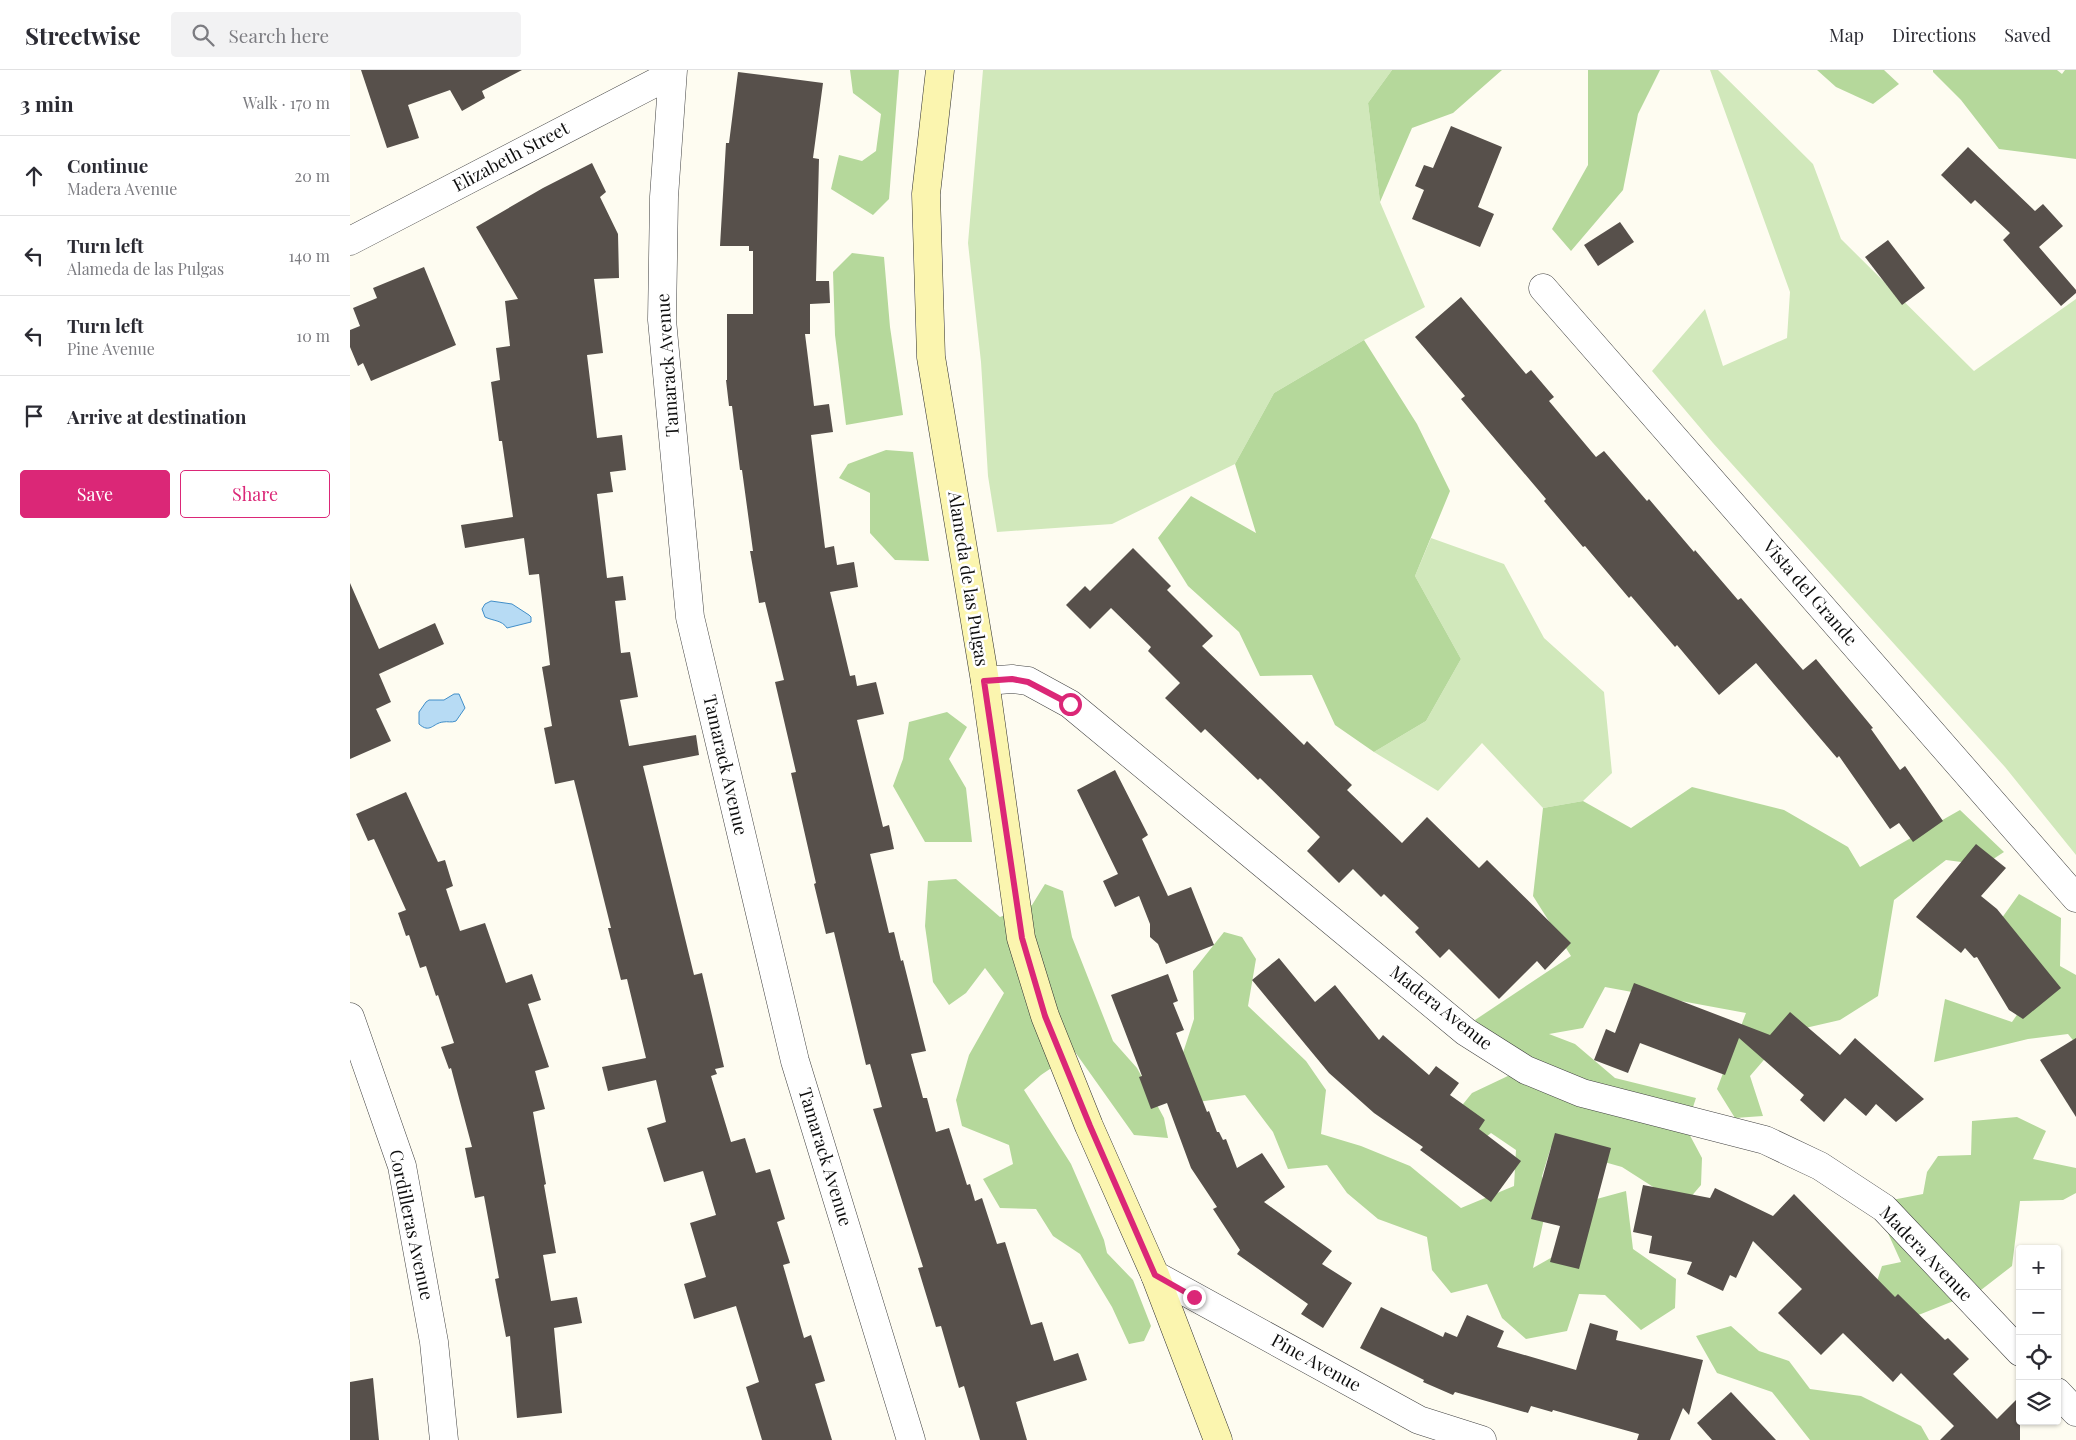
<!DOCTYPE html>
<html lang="en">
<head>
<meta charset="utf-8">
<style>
	:root { --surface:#fff; --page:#f2f2f3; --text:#2b2b33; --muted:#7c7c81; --line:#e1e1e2; --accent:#db2777 }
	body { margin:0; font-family:"Playfair Display",serif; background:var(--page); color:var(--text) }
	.controls { position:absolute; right:15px; bottom:15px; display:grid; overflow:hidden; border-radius:5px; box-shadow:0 1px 4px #0004 }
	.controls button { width:45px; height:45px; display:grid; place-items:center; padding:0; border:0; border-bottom:1px solid var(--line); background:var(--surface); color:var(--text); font:25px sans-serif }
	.stop { position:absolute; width:15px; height:15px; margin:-11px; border:4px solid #db2777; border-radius:50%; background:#fff }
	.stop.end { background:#db2777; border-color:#fff; box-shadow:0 1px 5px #0008 }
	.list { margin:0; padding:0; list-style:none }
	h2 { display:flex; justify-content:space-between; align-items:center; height:65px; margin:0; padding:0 20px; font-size:21px }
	h2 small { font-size:16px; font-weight:400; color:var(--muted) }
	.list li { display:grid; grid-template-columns:32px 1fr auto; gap:15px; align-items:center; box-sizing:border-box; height:80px; padding:0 20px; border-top:1px solid var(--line) }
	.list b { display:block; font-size:19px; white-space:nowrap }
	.list p { margin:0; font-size:16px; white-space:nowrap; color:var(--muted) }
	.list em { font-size:16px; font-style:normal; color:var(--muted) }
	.actions { display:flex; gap:10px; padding:15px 20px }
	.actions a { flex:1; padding:11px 0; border:1px solid var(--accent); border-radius:5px; text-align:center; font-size:18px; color:var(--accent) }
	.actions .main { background:var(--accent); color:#fff }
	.icon { flex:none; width:28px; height:28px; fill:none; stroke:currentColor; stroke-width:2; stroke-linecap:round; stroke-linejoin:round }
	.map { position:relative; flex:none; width:1726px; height:1370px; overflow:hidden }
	header { display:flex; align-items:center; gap:30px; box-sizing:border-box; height:70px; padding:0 25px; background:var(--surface); border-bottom:1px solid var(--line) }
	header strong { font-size:24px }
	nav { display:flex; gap:28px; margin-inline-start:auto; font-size:18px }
	.search { width:350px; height:45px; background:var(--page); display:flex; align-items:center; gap:12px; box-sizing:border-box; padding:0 18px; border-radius:5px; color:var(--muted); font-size:19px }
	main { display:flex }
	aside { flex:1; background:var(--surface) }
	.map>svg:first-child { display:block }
</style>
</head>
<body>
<header>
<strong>Streetwise</strong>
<div class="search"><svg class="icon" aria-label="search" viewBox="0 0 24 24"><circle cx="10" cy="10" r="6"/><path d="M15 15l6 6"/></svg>Search here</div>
<nav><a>Map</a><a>Directions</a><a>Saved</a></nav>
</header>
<main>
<aside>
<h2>3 min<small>Walk · 170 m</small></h2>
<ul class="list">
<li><svg class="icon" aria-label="ahead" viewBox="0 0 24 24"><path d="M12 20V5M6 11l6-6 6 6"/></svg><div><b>Continue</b><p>Madera Avenue</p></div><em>20 m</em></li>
<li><svg class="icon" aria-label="left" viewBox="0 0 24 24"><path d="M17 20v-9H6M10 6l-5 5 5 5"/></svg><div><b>Turn left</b><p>Alameda de las Pulgas</p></div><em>140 m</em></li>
<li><svg class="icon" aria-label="left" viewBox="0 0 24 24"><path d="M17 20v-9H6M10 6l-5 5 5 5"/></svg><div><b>Turn left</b><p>Pine Avenue</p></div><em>10 m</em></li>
<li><svg class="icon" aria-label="arrive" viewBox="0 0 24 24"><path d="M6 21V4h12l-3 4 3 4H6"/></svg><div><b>Arrive at destination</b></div></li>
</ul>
<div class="actions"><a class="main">Save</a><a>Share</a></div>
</aside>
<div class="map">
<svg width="1726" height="1370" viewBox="0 0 1726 1370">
	<rect width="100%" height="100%" fill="#fefcf1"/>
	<g fill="#d1e8bb">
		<path d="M 633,0 L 1042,0 L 1018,33 L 1030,132 L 1075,237 L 1014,270 L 924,323 L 885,394 L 762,454 L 647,462 L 638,406 L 631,292 L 618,173 Z"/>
		<path d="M 1360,0 L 1368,0 L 1463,94 L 1491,169 L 1624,301 L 1726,229 L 1726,785 L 1655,697 L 1363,373 L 1302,301 L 1355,239 L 1373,296 L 1437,268 L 1440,222 Z"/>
		<path d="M 1081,468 L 1154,494 L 1194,568 L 1254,622 L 1262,703 L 1233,731 L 1193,738 L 1132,673 L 1088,721 L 1024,682 L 1076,651 L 1111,589 L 1065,506 Z"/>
	</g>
	<g fill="#b5d89b">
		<path d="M 500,0 L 549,0 L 539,129 L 523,145 L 481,119 L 489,85 L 512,91 L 526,81 L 531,44 L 503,23 Z"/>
		<path d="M 1042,0 L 1152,0 L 1103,43 L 1062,58 L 1030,132 L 1018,33 Z"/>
		<path d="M 1238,0 L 1310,0 L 1288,44 L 1273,120 L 1221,181 L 1202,159 L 1238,95 Z"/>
		<path d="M 1467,0 L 1534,0 L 1549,14 L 1523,34 L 1486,17 Z"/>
		<path d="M 1583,0 L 1707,0 L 1712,4 L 1715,0 L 1726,0 L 1726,89 L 1649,79 L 1611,30 L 1583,2 Z"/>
		<path d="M 502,183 L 534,187 L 540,257 L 553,345 L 496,355 L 485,265 L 483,202 Z"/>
		<path d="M 1014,270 L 1067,354 L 1100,421 L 1065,506 L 1111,589 L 1076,651 L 1024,682 L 985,655 L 962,605 L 910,606 L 889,562 L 838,516 L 808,468 L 841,426 L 906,463 L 885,394 L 924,323 Z"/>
		<path d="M 536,380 L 563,382 L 579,491 L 545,490 L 520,463 L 520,423 L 489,408 L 498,394 Z"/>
		<path d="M 597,642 L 617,657 L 599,689 L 616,718 L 622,772 L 575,772 L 543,716 L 553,689 L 559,652 Z"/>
		<path d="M 1342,717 L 1434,740 L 1498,777 L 1510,797 L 1610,740 L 1654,782 L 1634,795 L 1596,790 L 1544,830 L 1528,926 L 1490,950 L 1438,962 L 1400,1006 L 1413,1046 L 1385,1048 L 1367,1019 L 1396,943 L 1255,917 L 1233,958 L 1199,964 L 1225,974 L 1265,1008 L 1346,1028 L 1336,1058 L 1352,1088 L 1351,1115 L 1333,1136 L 1272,1097 L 1201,1077 L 1192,1106 L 1197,1135 L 1183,1198 L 1213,1181 L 1232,1133 L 1276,1121 L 1283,1179 L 1326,1209 L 1325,1238 L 1291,1260 L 1255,1225 L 1229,1224 L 1217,1261 L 1176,1269 L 1152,1248 L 1137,1214 L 1101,1223 L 1082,1200 L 1077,1167 L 1028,1149 L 997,1123 L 977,1095 L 938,1099 L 923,1062 L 895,1025 L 848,1032 L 829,995 L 844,949 L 843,901 L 874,862 L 892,867 L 906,889 L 898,936 L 956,991 L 976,1020 L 971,1064 L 1011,1076 L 1060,1096 L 1111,1138 L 1164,1116 L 1166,1080 L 1141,1063 L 1121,1079 L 1093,1059 L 1122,1023 L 1160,1005 L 1125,950 L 1221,886 L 1183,826 L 1193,738 L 1233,731 L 1281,758 Z"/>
		<path d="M 606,809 L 650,847 L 682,835 L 695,814 L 713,821 L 722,867 L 763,971 L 787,998 L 814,1048 L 818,1068 L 784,1065 L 725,982 L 691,1005 L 674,1020 L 721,1094 L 754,1170 L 757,1183 L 783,1210 L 801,1256 L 794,1271 L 779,1274 L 762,1237 L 730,1184 L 703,1166 L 686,1139 L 650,1138 L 633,1109 L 663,1094 L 659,1075 L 612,1056 L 606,1030 L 619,985 L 654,923 L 635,898 L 616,923 L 599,935 L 583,912 L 575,856 L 578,811 Z"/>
		<path d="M 1669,824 L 1711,848 L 1710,896 L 1726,905 L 1726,974 L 1718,964 L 1678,969 L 1584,992 L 1595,929 L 1662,952 L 1682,923 L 1649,852 Z"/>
		<path d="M 1667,1047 L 1696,1061 L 1683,1089 L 1726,1098 L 1726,1123 L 1713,1130 L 1670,1131 L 1662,1196 L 1631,1220 L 1556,1250 L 1522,1226 L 1532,1196 L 1551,1192 L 1537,1161 L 1542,1130 L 1573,1124 L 1577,1102 L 1588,1086 L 1621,1085 L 1622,1051 Z"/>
		<path d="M 1381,1256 L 1409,1281 L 1439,1291 L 1460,1319 L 1511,1326 L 1571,1356 L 1579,1370 L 1460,1370 L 1422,1322 L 1367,1303 L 1346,1266 Z"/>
	</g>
	<g fill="#b7dbf4" stroke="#418ec8">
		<path d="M 141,531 L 162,534 L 179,545 L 181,547 L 181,552 L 157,558 C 152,550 143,551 135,547 L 132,539 L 135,534 Z"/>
		<path d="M 104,624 L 109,624 L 115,638 L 106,651 C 101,653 98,651 93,652 C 83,653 80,664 69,654 L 69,642 L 76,632 L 79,630 L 94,630 Z"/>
	</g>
	<g fill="#57504b">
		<path d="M 11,0 L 172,0 L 132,21 L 135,28 L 112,41 L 100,20 L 58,35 L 69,68 L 37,78 Z"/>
		<path d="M 388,2 L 473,13 L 463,88 L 469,89 L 466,211 L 479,211 L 480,233 L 460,234 L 460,264 L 455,264 L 464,336 L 479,334 L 483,362 L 461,365 L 475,478 L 484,476 L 487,495 L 504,492 L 508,517 L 480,522 L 500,606 L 505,605 L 507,616 L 526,612 L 534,644 L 507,650 L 533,757 L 539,755 L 544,779 L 520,784 L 539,863 L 544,862 L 551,891 L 553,890 L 576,981 L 561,984 L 573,1028 L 577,1028 L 586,1062 L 599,1058 L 617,1115 L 620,1114 L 625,1131 L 632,1128 L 647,1174 L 655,1172 L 681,1255 L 692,1252 L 704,1291 L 728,1283 L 737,1310 L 666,1332 L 677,1370 L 630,1370 L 614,1316 L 609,1318 L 591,1256 L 586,1257 L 568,1198 L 573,1197 L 523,1039 L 532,1037 L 520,994 L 516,995 L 484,862 L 476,864 L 464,814 L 466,813 L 441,703 L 446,702 L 425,612 L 434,610 L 415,532 L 409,533 L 400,481 L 403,481 L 392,400 L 390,400 L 382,336 L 379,336 L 376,310 L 377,310 L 377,244 L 403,244 L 403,181 L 399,181 L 399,176 L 370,176 L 376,73 L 379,73 Z"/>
		<path d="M 1101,56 L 1152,77 L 1128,137 L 1144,144 L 1130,177 L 1062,149 L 1074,120 L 1065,116 L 1074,95 L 1083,98 Z"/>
		<path d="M 1618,77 L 1685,141 L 1693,134 L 1713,156 L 1689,177 L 1726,220 L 1726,223 L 1711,236 L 1653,170 L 1660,163 L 1625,130 L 1621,134 L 1591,105 Z"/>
		<path d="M 242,93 L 256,122 L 250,127 L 268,164 L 269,208 L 244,209 L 253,283 L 237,285 L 247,368 L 272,365 L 276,400 L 260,402 L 263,422 L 247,424 L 257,508 L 273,506 L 276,530 L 265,531 L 271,583 L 280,582 L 288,627 L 270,630 L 279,676 L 346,665 L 349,685 L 293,696 L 344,905 L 352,903 L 374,997 L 365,999 L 367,1004 L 361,1006 L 381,1072 L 395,1068 L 406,1103 L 420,1099 L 435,1149 L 427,1152 L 440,1193 L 433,1195 L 454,1268 L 461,1265 L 475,1311 L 465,1314 L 482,1370 L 412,1370 L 396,1317 L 409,1312 L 386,1236 L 344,1249 L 334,1214 L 356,1207 L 340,1153 L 366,1145 L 353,1101 L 314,1112 L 297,1058 L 316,1052 L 306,1010 L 258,1021 L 252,997 L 296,988 L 277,909 L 271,910 L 258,858 L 261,858 L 224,710 L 205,714 L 194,658 L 202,656 L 192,597 L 200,595 L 189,504 L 179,505 L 174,468 L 115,478 L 111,455 L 163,447 L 152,371 L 149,371 L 141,312 L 150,310 L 146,278 L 160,276 L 155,231 L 168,229 L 126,157 L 193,118 Z"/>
		<path d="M 1270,152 L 1284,172 L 1248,196 L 1234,175 Z"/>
		<path d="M 1538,170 L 1575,218 L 1552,235 L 1515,187 Z"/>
		<path d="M 74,197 L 106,275 L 21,311 L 13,293 L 8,296 L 0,277 L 0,260 L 10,256 L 3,238 L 27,228 L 23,218 Z"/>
		<path d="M 1111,227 L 1176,304 L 1181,300 L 1204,327 L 1199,331 L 1246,387 L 1254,381 L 1297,431 L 1299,429 L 1344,482 L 1345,480 L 1388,530 L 1391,528 L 1453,600 L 1466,589 L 1523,658 L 1521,659 L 1550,700 L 1555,696 L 1593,751 L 1563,772 L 1549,753 L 1540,759 L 1489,686 L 1487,688 L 1406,593 L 1369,625 L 1327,575 L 1325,577 L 1281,526 L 1279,528 L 1235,476 L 1233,477 L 1194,431 L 1196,429 L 1111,329 L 1115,326 L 1065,267 Z"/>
		<path d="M 783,478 L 821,516 L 817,520 L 863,566 L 852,576 L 954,675 L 957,671 L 1002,715 L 997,720 L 1052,773 L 1077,747 L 1129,798 L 1137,790 L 1221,873 L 1195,900 L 1187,891 L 1149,929 L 1099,879 L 1090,888 L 1065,862 L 1069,858 L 1034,824 L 1031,827 L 1003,799 L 989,813 L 957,781 L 970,767 L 910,708 L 908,710 L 855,659 L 851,663 L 815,628 L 830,613 L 798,581 L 801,577 L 761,538 L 740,559 L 716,535 L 735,516 L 740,521 Z"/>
		<path d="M 0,513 L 29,579 L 85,553 L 94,574 L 29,604 L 41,632 L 26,639 L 41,671 L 0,689 Z"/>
		<path d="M 765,700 L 798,765 L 792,769 L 818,826 L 841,817 L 864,875 L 816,894 L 808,874 L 800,867 L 800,854 L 789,826 L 765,837 L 753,811 L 768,804 L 727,720 Z"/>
		<path d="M 56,722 L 88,792 L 95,790 L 103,816 L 96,819 L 110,861 L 135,853 L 156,913 L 182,904 L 191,930 L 178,934 L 199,997 L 185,1001 L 195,1039 L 183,1042 L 196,1114 L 194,1115 L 206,1183 L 193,1185 L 201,1231 L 227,1227 L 232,1253 L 204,1258 L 212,1343 L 167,1348 L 160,1266 L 156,1267 L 145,1209 L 149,1208 L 134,1126 L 125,1128 L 115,1078 L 122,1077 L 101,998 L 99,999 L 91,977 L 104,973 L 88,925 L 86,926 L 76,896 L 70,898 L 59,865 L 56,866 L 48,843 L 56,840 L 24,769 L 18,771 L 6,744 Z"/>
		<path d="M 1626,774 L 1656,798 L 1631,826 L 1647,839 L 1711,918 L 1673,949 L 1659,940 L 1627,887 L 1624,888 L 1615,878 L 1611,883 L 1566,847 Z"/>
		<path d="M 929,888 L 965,932 L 985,915 L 1029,970 L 1033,965 L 1079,1005 L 1086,996 L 1109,1013 L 1100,1025 L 1135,1050 L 1129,1059 L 1171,1091 L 1141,1132 L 1070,1080 L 1073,1077 L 1024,1043 L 979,1003 L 902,910 Z"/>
		<path d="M 818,904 L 828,931 L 823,933 L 834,960 L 826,963 L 857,1042 L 859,1041 L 867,1062 L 869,1062 L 873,1070 L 876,1069 L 887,1098 L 912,1083 L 935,1117 L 914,1132 L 982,1181 L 972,1194 L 1002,1213 L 973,1258 L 951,1244 L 958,1234 L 887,1184 L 890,1180 L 863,1139 L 867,1137 L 841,1098 L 817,1033 L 801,1039 L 789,1007 L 792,1006 L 761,925 Z"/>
		<path d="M 1284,913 L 1420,965 L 1440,942 L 1490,985 L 1505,968 L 1574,1029 L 1546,1052 L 1526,1034 L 1516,1046 L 1495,1028 L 1474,1052 L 1450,1030 L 1454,1025 L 1389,968 L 1375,1005 L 1290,973 L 1278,1003 L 1244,990 L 1256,959 L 1265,963 Z"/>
		<path d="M 1726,968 L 1726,1047 L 1690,990 Z"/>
		<path d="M 1205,1063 L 1261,1078 L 1229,1199 L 1200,1192 L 1210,1156 L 1181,1149 Z"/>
		<path d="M 1293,1115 L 1360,1128 L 1365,1118 L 1423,1146 L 1444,1124 L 1545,1227 L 1548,1224 L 1595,1270 L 1598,1268 L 1619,1289 L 1603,1304 L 1647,1349 L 1670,1326 L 1670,1370 L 1590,1370 L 1604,1356 L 1551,1303 L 1543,1312 L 1493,1263 L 1471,1285 L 1428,1243 L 1452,1219 L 1403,1171 L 1386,1208 L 1380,1205 L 1373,1221 L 1337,1204 L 1342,1192 L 1299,1183 L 1302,1166 L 1283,1162 Z"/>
		<path d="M 1031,1237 L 1093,1267 L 1095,1262 L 1107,1267 L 1117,1245 L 1154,1261 L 1147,1277 L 1226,1300 L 1240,1253 L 1268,1261 L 1266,1270 L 1353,1290 L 1339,1345 L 1333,1338 L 1320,1370 L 1287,1370 L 1289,1364 L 1203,1340 L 1202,1342 L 1181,1336 L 1178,1343 L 1105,1322 L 1103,1325 L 1073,1312 L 1074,1310 L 1010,1278 Z"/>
		<path d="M 23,1308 L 29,1370 L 0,1370 L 0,1312 Z"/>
		<path d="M 1381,1322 L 1426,1370 L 1362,1370 L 1347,1353 Z"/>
	</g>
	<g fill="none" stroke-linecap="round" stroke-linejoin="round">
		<g stroke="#414141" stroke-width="29">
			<g id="street">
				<path d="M 323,0 L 314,127 L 312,250 L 340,547 L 445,991 L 561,1370"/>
				<path d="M 0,171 L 322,4"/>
				<path d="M 1193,218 L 1726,828"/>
				<path d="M 635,611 L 662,609 L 678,611 L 720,634 L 1116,962 L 1176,1000 L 1232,1023 L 1415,1070 L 1470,1096 L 1534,1138 L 1670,1282"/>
				<path d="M 0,947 L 52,1096 L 84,1272 L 94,1370"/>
				<path d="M 805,1205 L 1069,1350 L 1132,1370"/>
				<path d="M 1707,1322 L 1726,1342"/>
			</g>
		</g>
		<g stroke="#303030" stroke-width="29">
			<path id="secondary" d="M 590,0 L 576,124 L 581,287 L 635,611 L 671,868 L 695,946 L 739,1056 L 805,1205 L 868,1370"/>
		</g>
		<use href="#street" stroke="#fff" stroke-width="28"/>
		<use href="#secondary" stroke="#fbf5af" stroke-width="28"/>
	</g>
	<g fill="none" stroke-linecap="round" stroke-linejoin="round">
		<path stroke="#db2777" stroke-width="6" d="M 720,634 L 678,612 L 662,609 L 634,611 L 672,868 L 695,946 L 740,1056 L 805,1205 L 844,1227"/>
	</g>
	<g text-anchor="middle" stroke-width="5" stroke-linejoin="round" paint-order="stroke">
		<g font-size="18" fill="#0e0e0e" stroke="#fff">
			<text transform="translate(161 87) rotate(-28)" y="6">Elizabeth Street</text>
			<text transform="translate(318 295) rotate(-94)" y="6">Tamarack Avenue</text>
			<text transform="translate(618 509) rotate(81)" y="6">Alameda de las Pulgas</text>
			<text transform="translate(1460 523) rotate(49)" y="6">Vista del Grande</text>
			<text transform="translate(375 695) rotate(77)" y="6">Tamarack Avenue</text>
			<text transform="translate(1091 938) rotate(38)" y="6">Madera Avenue</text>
			<text transform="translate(475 1087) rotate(73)" y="6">Tamarack Avenue</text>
			<text transform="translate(61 1155) rotate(78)" y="6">Cordilleras Avenue</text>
			<text transform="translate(1576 1184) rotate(46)" y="6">Madera Avenue</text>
			<text transform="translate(966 1293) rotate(29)" y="6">Pine Avenue</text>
		</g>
	</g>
</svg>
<div class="controls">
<button>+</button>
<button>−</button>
<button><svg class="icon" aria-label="locate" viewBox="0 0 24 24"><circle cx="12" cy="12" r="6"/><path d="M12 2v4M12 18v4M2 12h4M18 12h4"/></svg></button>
<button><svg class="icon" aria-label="layers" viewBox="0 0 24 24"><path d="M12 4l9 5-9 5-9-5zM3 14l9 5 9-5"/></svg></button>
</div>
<div class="stop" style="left:720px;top:634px"></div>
<div class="stop end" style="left:844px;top:1227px"></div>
</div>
</main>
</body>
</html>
